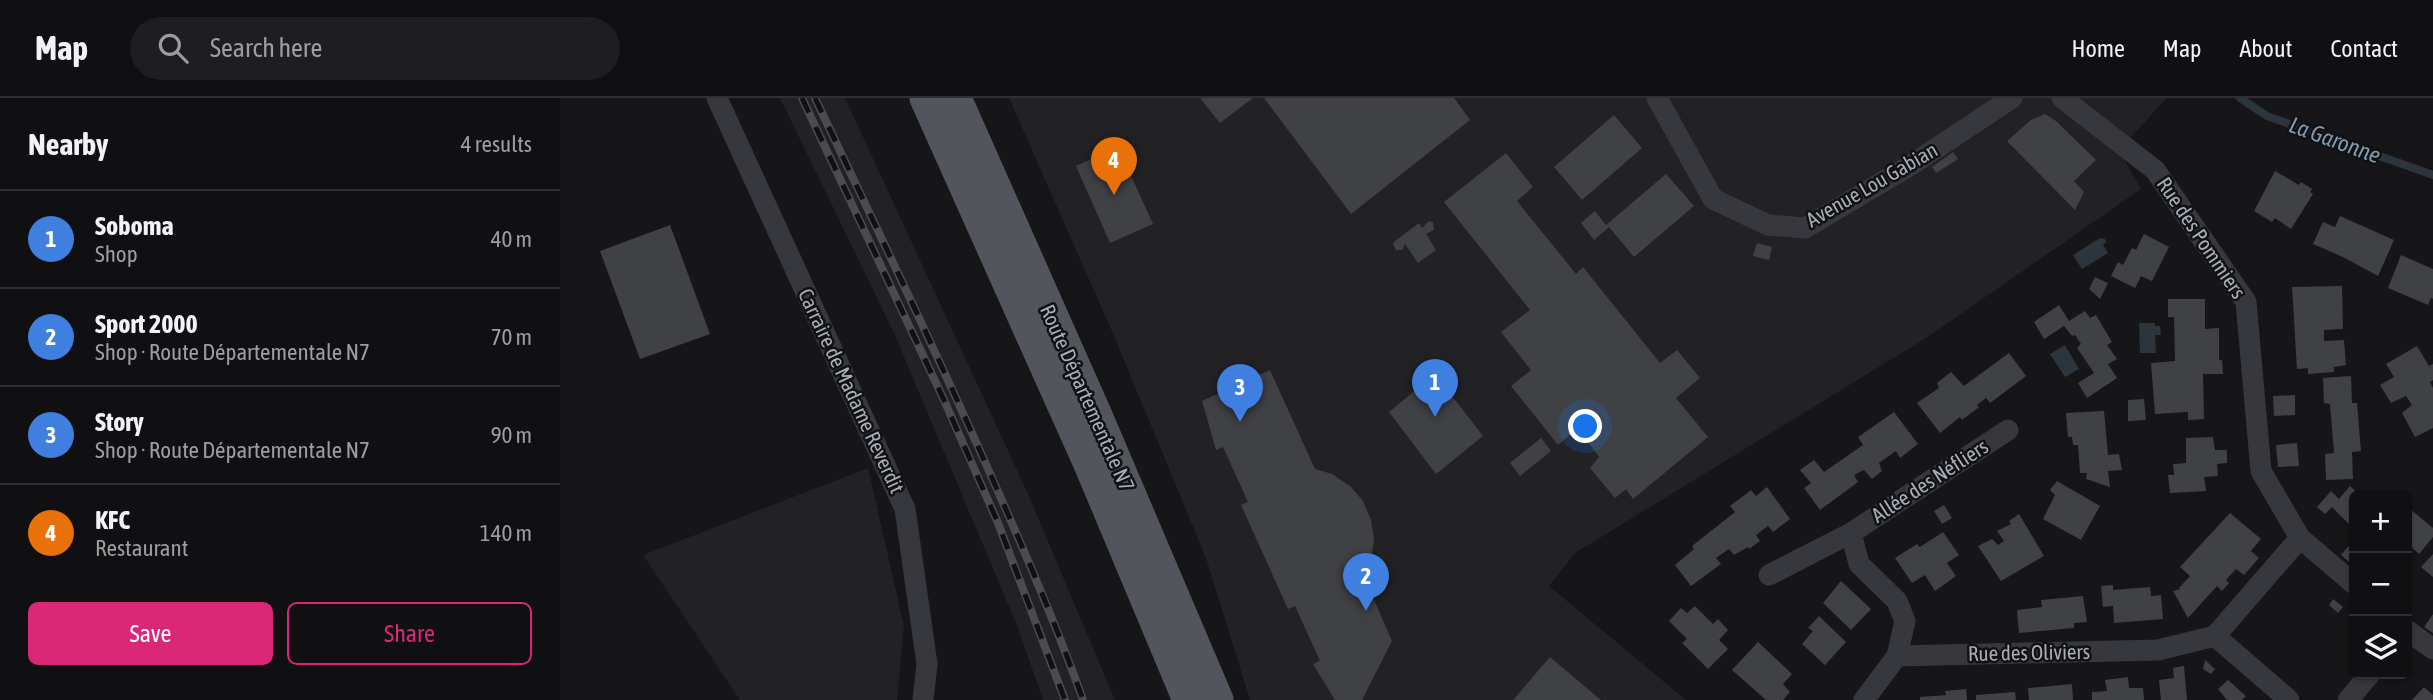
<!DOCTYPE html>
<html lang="en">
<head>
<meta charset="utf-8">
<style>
	:root { --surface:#101012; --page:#1e1e20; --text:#f1f3f6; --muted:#9c9d9f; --line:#303032; --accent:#db2777 }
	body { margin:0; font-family:"Asap Condensed",sans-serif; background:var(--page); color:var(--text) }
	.controls { position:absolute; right:21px; bottom:21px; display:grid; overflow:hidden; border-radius:10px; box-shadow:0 2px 5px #0004 }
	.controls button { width:63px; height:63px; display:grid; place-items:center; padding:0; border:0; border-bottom:2px solid var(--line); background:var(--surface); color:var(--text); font:35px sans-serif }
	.you { position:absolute; left:1026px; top:329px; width:24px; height:24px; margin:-18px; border:5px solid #fff; border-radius:50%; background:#1a73e8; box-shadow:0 0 0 10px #1a73e833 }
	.badge { display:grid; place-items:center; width:46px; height:46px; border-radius:50%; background:var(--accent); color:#fff; font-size:23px; font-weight:700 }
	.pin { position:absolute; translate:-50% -58px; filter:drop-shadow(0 2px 4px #0008) }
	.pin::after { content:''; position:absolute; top:37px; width:24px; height:21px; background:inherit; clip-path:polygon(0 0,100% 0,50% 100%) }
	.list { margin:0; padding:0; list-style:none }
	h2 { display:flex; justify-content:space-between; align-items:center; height:91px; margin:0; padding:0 28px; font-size:30px }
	h2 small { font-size:23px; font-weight:400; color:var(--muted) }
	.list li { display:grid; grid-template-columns:46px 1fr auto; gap:21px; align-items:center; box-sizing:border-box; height:98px; padding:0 28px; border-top:2px solid var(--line) }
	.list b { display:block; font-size:26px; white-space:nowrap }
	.list p { margin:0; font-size:23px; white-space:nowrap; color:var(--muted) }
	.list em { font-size:23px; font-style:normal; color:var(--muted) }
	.actions { display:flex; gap:14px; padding:21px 28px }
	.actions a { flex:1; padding:16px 0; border:2px solid var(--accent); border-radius:10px; text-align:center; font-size:24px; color:var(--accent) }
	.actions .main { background:var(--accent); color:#fff }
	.icon { flex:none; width:38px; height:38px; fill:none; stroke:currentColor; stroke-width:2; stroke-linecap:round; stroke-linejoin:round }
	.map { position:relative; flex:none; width:1873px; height:602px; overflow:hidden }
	header { display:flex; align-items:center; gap:42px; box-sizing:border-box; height:98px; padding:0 35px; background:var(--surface); border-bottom:2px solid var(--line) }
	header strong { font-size:33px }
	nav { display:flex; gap:38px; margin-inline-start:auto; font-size:24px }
	.search { width:490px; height:63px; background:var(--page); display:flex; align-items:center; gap:18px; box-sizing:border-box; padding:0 24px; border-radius:38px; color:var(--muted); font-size:26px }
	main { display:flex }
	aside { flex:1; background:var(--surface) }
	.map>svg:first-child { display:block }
</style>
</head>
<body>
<header>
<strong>Map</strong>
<div class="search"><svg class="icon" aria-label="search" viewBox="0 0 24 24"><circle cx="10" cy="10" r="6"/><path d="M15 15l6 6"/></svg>Search here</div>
<nav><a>Home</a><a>Map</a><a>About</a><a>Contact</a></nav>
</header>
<main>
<aside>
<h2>Nearby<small>4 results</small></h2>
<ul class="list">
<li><span class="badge" style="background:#3f7fe0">1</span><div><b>Soboma</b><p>Shop</p></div><em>40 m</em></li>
<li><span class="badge" style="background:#3f7fe0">2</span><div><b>Sport 2000</b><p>Shop · Route Départementale N7</p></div><em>70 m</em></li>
<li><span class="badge" style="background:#3f7fe0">3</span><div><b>Story</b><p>Shop · Route Départementale N7</p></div><em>90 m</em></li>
<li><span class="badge" style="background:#e8710a">4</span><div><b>KFC</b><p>Restaurant</p></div><em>140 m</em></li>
</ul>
<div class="actions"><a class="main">Save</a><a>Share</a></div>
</aside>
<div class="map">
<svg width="1873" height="602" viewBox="0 0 1873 602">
	<rect width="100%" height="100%" fill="#161618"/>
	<g fill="#222225">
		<path d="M 220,0 L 285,0 L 468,396 L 555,602 L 483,602 L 458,530 L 334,235 Z"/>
		<path d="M 449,0 L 1607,0 L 1559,52 L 1581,91 L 1366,240 L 1015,455 L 989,488 L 1126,602 L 690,602 L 646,460 L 554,238 Z"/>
		<path d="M 308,370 L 344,528 L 337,602 L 180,602 L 83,457 Z"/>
	</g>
	<g fill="#2c353c">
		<path d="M 1540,140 L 1545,141 L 1546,144 L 1543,147 L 1548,155 L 1522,171 L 1513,157 Z"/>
		<path d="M 1579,225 L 1595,225 L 1595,228 L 1600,228 L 1601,237 L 1595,237 L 1596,255 L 1580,255 Z"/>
		<path d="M 1505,247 L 1519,271 L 1505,279 L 1490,256 Z"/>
	</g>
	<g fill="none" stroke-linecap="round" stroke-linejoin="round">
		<path stroke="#2c353c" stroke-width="8" d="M 1680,0 L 1707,18 L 1873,77"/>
	</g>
	<g fill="#404145">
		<path d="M 640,0 L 693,0 L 660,25 Z"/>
		<path d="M 704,0 L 894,0 L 910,22 L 791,116 Z"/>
		<path d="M 1485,16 L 1496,23 L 1536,62 L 1514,83 L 1524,94 L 1515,112 L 1447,43 L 1471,22 Z"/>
		<path d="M 1054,17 L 1082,50 L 1022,102 L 994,69 Z"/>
		<path d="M 558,49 L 593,126 L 550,145 L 516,68 Z"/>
		<path d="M 1393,54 L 1398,61 L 1376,75 L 1372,69 Z"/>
		<path d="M 946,55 L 973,89 L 957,103 L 1016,176 L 1023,169 L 1100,265 L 1117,252 L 1140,280 L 1116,300 L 1148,339 L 1073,401 L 1066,391 L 1055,400 L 1030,370 L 1039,359 L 1018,330 L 998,347 L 951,288 L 971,272 L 941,234 L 970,212 L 884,104 Z"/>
		<path d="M 1715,73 L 1739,87 L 1741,84 L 1752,91 L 1750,94 L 1753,96 L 1731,131 L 1715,120 L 1712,124 L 1694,113 Z"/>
		<path d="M 1106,76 L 1134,108 L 1074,159 L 1049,129 L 1034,142 L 1021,125 L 1035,113 L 1046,127 Z"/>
		<path d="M 1780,118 L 1834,142 L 1818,178 L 1783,159 L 1753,146 L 1763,124 L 1775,129 Z"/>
		<path d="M 869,123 L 873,124 L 874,132 L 866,136 L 876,152 L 858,165 L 845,146 L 842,152 L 836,152 L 833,146 L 835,143 L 859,125 L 862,130 Z"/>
		<path d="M 110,127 L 150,236 L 80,261 L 40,153 Z"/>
		<path d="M 1584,136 L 1609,149 L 1592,183 L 1581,178 L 1575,190 L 1551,178 L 1558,164 L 1563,167 L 1572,150 L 1576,152 Z"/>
		<path d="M 1197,145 L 1212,149 L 1209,162 L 1193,158 Z"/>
		<path d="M 1841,157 L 1873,171 L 1873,201 L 1871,200 L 1868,207 L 1828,190 Z"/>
		<path d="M 1535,179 L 1548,185 L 1540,201 L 1529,191 Z"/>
		<path d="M 1782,188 L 1783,231 L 1764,232 L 1764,243 L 1784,242 L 1786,267 L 1774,269 L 1774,274 L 1748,276 L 1748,270 L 1737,271 L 1732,189 Z"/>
		<path d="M 1608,201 L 1645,201 L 1645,231 L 1659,230 L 1659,262 L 1662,262 L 1663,276 L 1643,276 L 1644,321 L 1628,322 L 1628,314 L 1595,316 L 1591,265 L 1615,263 L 1614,219 L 1608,219 Z"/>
		<path d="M 1499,207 L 1509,223 L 1525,213 L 1530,220 L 1536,217 L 1552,244 L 1547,247 L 1557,261 L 1548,266 L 1557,280 L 1527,300 L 1518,285 L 1534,275 L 1517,250 L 1521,246 L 1515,237 L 1512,238 L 1504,228 L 1484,241 L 1474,224 Z"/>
		<path d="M 1857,248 L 1869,268 L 1873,266 L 1873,282 L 1870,284 L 1873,290 L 1873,330 L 1855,339 L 1842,315 L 1852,307 L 1846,298 L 1831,305 L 1820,287 L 1834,279 L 1826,266 Z"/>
		<path d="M 1449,255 L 1466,278 L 1430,305 L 1426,300 L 1417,307 L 1419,309 L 1402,322 L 1400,319 L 1380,335 L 1357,305 L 1379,290 L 1377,285 L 1391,274 L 1404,288 Z"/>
		<path d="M 710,272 L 755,371 L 772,376 L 790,388 L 803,403 L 811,422 L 814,441 L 811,463 L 804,479 L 832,543 L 802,602 L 775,602 L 753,566 L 760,563 L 735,508 L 728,511 L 681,407 L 688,404 L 663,349 L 656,352 L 647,320 L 642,303 Z"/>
		<path d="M 875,276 L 923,338 L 876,376 L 829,314 Z"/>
		<path d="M 1791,278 L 1792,305 L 1797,305 L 1801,353 L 1792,354 L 1793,381 L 1766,382 L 1765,356 L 1774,355 L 1770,306 L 1764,305 L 1763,280 Z"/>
		<path d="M 1735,297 L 1735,317 L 1714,318 L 1713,298 Z"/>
		<path d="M 1584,301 L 1586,322 L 1568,323 L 1568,302 Z"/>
		<path d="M 1544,313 L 1548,357 L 1559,356 L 1562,372 L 1548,373 L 1550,389 L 1526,381 L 1527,375 L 1520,375 L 1518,347 L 1513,347 L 1512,339 L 1508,339 L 1506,315 Z"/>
		<path d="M 1334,314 L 1358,346 L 1340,360 L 1336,353 L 1319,365 L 1322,373 L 1312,381 L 1304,372 L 1294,377 L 1298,384 L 1260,412 L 1244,390 L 1251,385 L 1240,372 L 1254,362 L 1264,374 L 1303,347 L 1298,339 Z"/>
		<path d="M 1653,339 L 1655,352 L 1667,352 L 1667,365 L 1657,366 L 1658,378 L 1644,379 L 1646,393 L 1610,395 L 1608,377 L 1614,377 L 1613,366 L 1626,365 L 1626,340 Z"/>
		<path d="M 981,340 L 991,353 L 960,378 L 950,365 Z"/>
		<path d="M 1737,345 L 1739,368 L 1718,369 L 1716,347 Z"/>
		<path d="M 1497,383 L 1540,408 L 1521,442 L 1483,421 L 1495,397 L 1490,392 Z"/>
		<path d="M 1790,388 L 1800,397 L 1794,397 L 1794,421 L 1789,426 L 1772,409 L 1765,416 L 1757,409 L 1771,393 L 1779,401 Z"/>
		<path d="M 1207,389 L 1230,421 L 1213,434 L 1208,428 L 1196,437 L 1200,443 L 1189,451 L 1188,449 L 1174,457 L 1169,451 L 1156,460 L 1161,466 L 1131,488 L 1115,467 L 1134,451 L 1132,448 L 1175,414 L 1170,408 L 1191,392 L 1196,398 Z"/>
		<path d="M 1384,407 L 1392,420 L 1382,426 L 1374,413 Z"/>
		<path d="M 1850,411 L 1873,430 L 1873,439 L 1859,456 L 1847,445 L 1847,414 Z"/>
		<path d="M 1670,415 L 1701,441 L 1691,453 L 1699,460 L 1684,477 L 1676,471 L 1666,482 L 1669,485 L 1662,493 L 1657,488 L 1628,520 L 1613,493 L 1621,491 L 1619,490 L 1630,478 L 1620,469 Z"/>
		<path d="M 1459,416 L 1484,458 L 1441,483 L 1418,448 L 1432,441 L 1438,447 L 1444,443 L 1437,433 L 1451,426 L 1449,423 Z"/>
		<path d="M 1383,434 L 1399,457 L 1387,465 L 1396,478 L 1375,493 L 1365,477 L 1352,485 L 1335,460 L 1357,446 L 1360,449 Z"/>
		<path d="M 1794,442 L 1794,468 L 1781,457 Z"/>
		<path d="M 1873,456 L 1873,479 L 1861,469 Z"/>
		<path d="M 1281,483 L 1311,511 L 1291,532 L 1263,505 Z"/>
		<path d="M 1553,487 L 1553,492 L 1590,489 L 1591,498 L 1601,497 L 1603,521 L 1554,525 L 1553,508 L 1543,509 L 1541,488 Z"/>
		<path d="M 1523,498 L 1527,524 L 1514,525 L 1514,530 L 1459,535 L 1457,512 L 1482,509 L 1481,502 Z"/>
		<path d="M 1773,501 L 1783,509 L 1778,515 L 1769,507 Z"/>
		<path d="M 1135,508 L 1153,526 L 1158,521 L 1168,532 L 1159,542 L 1168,551 L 1148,571 L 1122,545 L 1127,541 L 1109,523 L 1121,510 L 1127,515 Z"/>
		<path d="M 1873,516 L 1873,535 L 1864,529 Z"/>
		<path d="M 1259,518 L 1286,544 L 1265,567 L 1242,546 L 1253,533 L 1248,530 Z"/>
		<path d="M 1198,544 L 1232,576 L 1223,586 L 1230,594 L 1223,602 L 1206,602 L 1172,572 Z"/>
		<path d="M 990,559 L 1041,602 L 953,602 Z"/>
		<path d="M 1645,562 L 1655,571 L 1651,576 L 1643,571 Z"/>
		<path d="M 1624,568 L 1627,602 L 1601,602 L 1599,582 L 1614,580 L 1613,570 Z"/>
		<path d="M 1568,579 L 1569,590 L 1583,590 L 1584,602 L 1532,602 L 1532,594 L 1547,593 L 1545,582 Z"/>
		<path d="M 1668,582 L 1686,598 L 1682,602 L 1667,602 L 1658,591 Z"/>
		<path d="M 1512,586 L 1513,602 L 1469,602 L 1468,590 Z"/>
		<path d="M 1864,589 L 1873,597 L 1873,602 L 1852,602 Z"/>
		<path d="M 1406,591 L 1407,602 L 1360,602 L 1360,599 L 1386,597 L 1385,593 Z"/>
		<path d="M 1455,594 L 1456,602 L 1416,602 L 1416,597 Z"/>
	</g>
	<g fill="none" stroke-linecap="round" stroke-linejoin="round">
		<g stroke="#37383d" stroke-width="21">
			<path d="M 157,0 L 345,411 L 367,566 L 363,602"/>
			<path d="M 1097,0 L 1153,101 L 1208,127 L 1245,130 L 1351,67 L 1452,0"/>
			<path d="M 1502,0 L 1595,72 L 1686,204 L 1701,373 L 1740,440 L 1794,486"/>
			<path d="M 1209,477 L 1291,435"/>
			<path d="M 1848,533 L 1873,551"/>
			<path d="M 1337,558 L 1345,523 L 1337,503 L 1299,466 L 1291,435 L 1448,332"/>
			<path d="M 1304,602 L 1337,558 L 1598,552 L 1655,538"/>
			<path d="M 1729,602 L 1655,538 L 1740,440"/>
			<path d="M 1788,602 L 1810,576"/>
		</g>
		<g stroke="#53555c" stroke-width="33">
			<path d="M 366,0 L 530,366 L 629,602"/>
			<path d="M 395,0 L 537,320 L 657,602"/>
		</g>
		<g stroke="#4a4c52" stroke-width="8">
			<g id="rail">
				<path d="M 242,0 L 384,302 L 438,425 L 505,602"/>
				<path d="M 255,0 C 313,123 373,246 428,371 C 462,447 495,523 523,602"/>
			</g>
		</g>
		<use href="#rail" stroke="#111113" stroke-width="5" stroke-dasharray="16" stroke-linecap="butt"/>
	</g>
	<g text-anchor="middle" stroke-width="5" stroke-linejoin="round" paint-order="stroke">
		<g font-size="21" fill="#a8adb8" stroke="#111113">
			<text transform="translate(1312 87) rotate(-30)" y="7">Avenue Lou Gabian</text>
			<text transform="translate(1641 140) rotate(56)" y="7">Rue des Pommiers</text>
			<text transform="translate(291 293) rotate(65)" y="7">Carraire de Madame Reverdit</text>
			<text transform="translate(527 300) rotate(66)" y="7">Route Départementale N7</text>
			<text transform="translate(1370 383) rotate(-33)" y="7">Allée des Néfliers</text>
			<text transform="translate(1469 555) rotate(-1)" y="7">Rue des Oliviers</text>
		</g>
		<g font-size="23" font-style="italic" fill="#7f9bb3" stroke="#111113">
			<text transform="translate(1775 42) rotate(20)" y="8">La Garonne</text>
		</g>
	</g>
</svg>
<div class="controls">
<button>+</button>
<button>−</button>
<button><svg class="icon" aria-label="layers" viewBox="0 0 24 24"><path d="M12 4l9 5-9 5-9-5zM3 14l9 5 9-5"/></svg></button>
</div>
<div class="you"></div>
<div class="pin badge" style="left:875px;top:319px;background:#3f7fe0">1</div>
<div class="pin badge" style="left:806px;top:513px;background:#3f7fe0">2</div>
<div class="pin badge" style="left:680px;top:324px;background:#3f7fe0">3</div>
<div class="pin badge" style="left:554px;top:97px;background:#e8710a">4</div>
</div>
</main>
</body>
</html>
